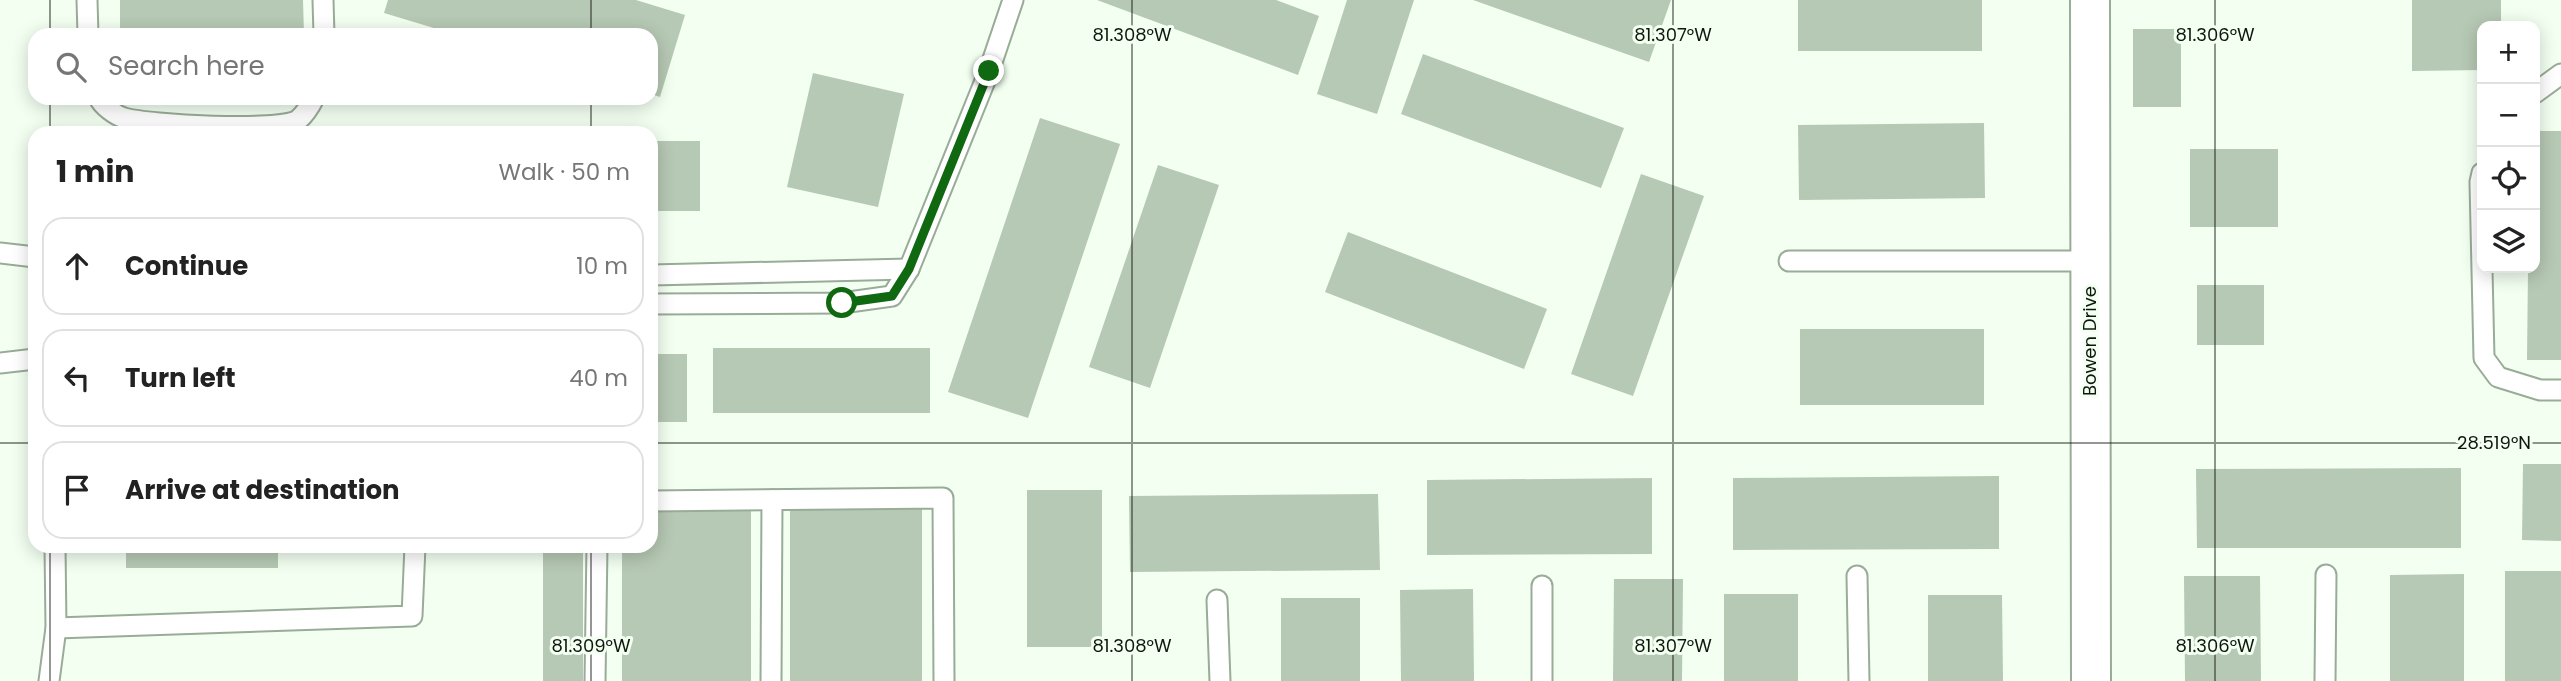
<!DOCTYPE html>
<html lang="en">
<head>
<meta charset="utf-8">
<style>
	:root { --surface:#fff; --page:#f2f2f2; --text:#222; --muted:#767676; --line:#e0e0e0 }
	body { margin:0; font-family:Poppins,sans-serif; background:var(--page); color:var(--text) }
	.controls { position:absolute; right:21px; top:21px; display:grid; overflow:hidden; border-radius:14px; box-shadow:0 4px 18px #0003 }
	.controls button { width:63px; height:63px; display:grid; place-items:center; padding:0; border:0; border-bottom:2px solid var(--line); background:var(--surface); color:var(--text); font:35px sans-serif }
	.stop { position:absolute; width:21px; height:21px; margin:-16px; border:5px solid #106911; border-radius:50%; background:#fff }
	.stop.end { background:#106911; border-color:#fff; box-shadow:0 2px 7px #0008 }
	.list { margin:0; padding:0; list-style:none }
	h2 { display:flex; justify-content:space-between; align-items:center; height:91px; margin:0; padding:0 28px; font-size:30px }
	h2 small { font-size:23px; font-weight:400; color:var(--muted) }
	.list li { display:grid; grid-template-columns:46px 1fr auto; gap:21px; align-items:center; box-sizing:border-box; height:98px; margin:0 14px 14px; padding:0 14px; border:2px solid var(--line); border-radius:21px }
	.list b { display:block; font-size:26px; white-space:nowrap }
	.list em { font-size:23px; font-style:normal; color:var(--muted) }
	.icon { flex:none; width:38px; height:38px; fill:none; stroke:currentColor; stroke-width:2; stroke-linecap:round; stroke-linejoin:round }
	.map { position:relative; flex:none; width:2561px; height:681px; overflow:hidden }
	.search { position:absolute; background:var(--surface); box-shadow:0 4px 18px #0003; left:28px; top:28px; width:630px; height:77px; display:flex; align-items:center; gap:18px; box-sizing:border-box; padding:0 24px; border-radius:21px; color:var(--muted); font-size:26px }
	.panel { position:absolute; background:var(--surface); box-shadow:0 4px 18px #0003; left:28px; top:126px; width:630px; height:427px; border-radius:21px }
	.map>svg:first-child { display:block }
</style>
</head>
<body>
<div class="map">
<svg width="2561" height="681" viewBox="0 0 2561 681">
	<rect width="100%" height="100%" fill="#f2fff1"/>
	<g fill="#b6c9b4">
		<path d="M 120,0 L 303,0 L 304,35 L 120,35 Z"/>
		<path d="M 388,0 L 636,0 L 685,15 L 660,97 L 651,94 L 651,35 L 457,35 L 384,13 Z"/>
		<path d="M 1097,0 L 1276,0 L 1319,16 L 1298,75 Z"/>
		<path d="M 1347,0 L 1414,0 L 1377,114 L 1317,94 Z"/>
		<path d="M 1473,0 L 1671,0 L 1649,62 Z"/>
		<rect x="1798" y="0" width="184" height="51"/>
		<path d="M 2412,0 L 2501,0 L 2501,26 L 2482,26 L 2482,70 L 2412,71 Z"/>
		<rect x="2133" y="29" width="48" height="78"/>
		<path d="M 1423,54 L 1624,128 L 1601,188 L 1401,114 Z"/>
		<path d="M 813,73 L 904,94 L 878,207 L 787,187 Z"/>
		<path d="M 1040,118 L 1120,144 L 1028,418 L 948,392 Z"/>
		<path d="M 1984,123 L 1985,198 L 1799,200 L 1798,125 Z"/>
		<path d="M 2535,131 L 2561,131 L 2561,360 L 2527,360 L 2528,268 L 2535,268 Z"/>
		<rect x="651" y="141" width="49" height="70"/>
		<rect x="2190" y="149" width="88" height="78"/>
		<path d="M 1158,165 L 1219,185 L 1150,388 L 1089,367 Z"/>
		<path d="M 1641,174 L 1704,196 L 1633,396 L 1571,374 Z"/>
		<path d="M 1348,232 L 1547,309 L 1524,369 L 1325,292 Z"/>
		<rect x="2197" y="285" width="67" height="60"/>
		<rect x="1800" y="329" width="184" height="76"/>
		<rect x="713" y="348" width="217" height="65"/>
		<rect x="651" y="354" width="36" height="68"/>
		<path d="M 2523,464 L 2561,464 L 2561,541 L 2522,540 Z"/>
		<path d="M 2461,468 L 2461,548 L 2197,548 L 2196,469 Z"/>
		<path d="M 1999,476 L 1999,549 L 1733,550 L 1733,478 Z"/>
		<path d="M 1652,478 L 1652,554 L 1427,555 L 1427,480 Z"/>
		<rect x="1027" y="490" width="75" height="157"/>
		<path d="M 1378,494 L 1380,570 L 1130,572 L 1129,496 Z"/>
		<path d="M 922,508 L 922,681 L 790,681 L 790,509 Z"/>
		<path d="M 651,510 L 751,510 L 751,681 L 622,681 L 622,546 L 651,546 Z"/>
		<rect x="126" y="546" width="152" height="22"/>
		<rect x="543" y="546" width="40" height="135"/>
		<rect x="2505" y="571" width="56" height="110"/>
		<path d="M 2464,574 L 2464,681 L 2390,681 L 2390,575 Z"/>
		<path d="M 2184,576 L 2260,576 L 2261,681 L 2185,681 Z"/>
		<path d="M 1614,579 L 1683,579 L 1682,681 L 1613,681 Z"/>
		<path d="M 1473,589 L 1474,681 L 1401,681 L 1400,590 Z"/>
		<rect x="1724" y="594" width="74" height="87"/>
		<path d="M 1928,595 L 2002,595 L 2003,681 L 1928,681 Z"/>
		<rect x="1281" y="598" width="79" height="83"/>
	</g>
	<g fill="none" stroke-linecap="round" stroke-linejoin="round">
		<g stroke="#99ac97" stroke-width="23">
			<g id="lane">
				<path d="M 87,0 L 88,35"/>
				<path d="M 323,0 L 324,35"/>
				<path d="M 2535,93 L 2561,74"/>
				<path d="M 99,98 C 103,106 115,115 124,118 C 149,125 279,132 298,120 C 305,114 310,106 314,98"/>
				<path d="M 2482,173 L 2480,182 L 2484,358 L 2498,377 L 2540,390 L 2561,390"/>
				<path d="M 0,253 L 35,257"/>
				<path d="M 1789,261 L 2090,261"/>
				<path d="M 651,275 L 909,269"/>
				<path d="M 651,304 L 842,303 L 892,296 L 909,269 L 989,71 L 1013,0"/>
				<path d="M 0,363 L 35,359"/>
				<path d="M 651,501 L 943,498 L 944,681"/>
				<path d="M 1857,576 L 1859,681"/>
				<path d="M 1542,586 L 1542,681"/>
				<path d="M 1217,600 L 1220,681"/>
				<path d="M 56,628 L 412,616 L 415,546"/>
				<path d="M 49,681 L 56,628 L 55,546"/>
				<path d="M 595,681 L 597,546"/>
				<path d="M 771,681 L 772,500"/>
				<path d="M 2325,681 L 2326,575"/>
			</g>
		</g>
		<g stroke="#99ac97" stroke-width="42">
			<path id="street" d="M 2090,0 L 2091,681"/>
		</g>
		<use href="#lane" stroke="#fff" stroke-width="19"/>
		<use href="#street" stroke="#fff" stroke-width="38"/>
	</g>
	<g fill="none" stroke-linecap="round" stroke-linejoin="round">
		<path stroke="#106911" stroke-width="9" d="M 842,303 L 892,296 L 909,269 L 989,71"/>
	</g>
	<path fill="none" stroke="#0f160e" stroke-width="2" stroke-opacity="0.45" d="M 50,0 L 50,35M 591,0 L 591,35M 1132,0 L 1132,681M 1673,0 L 1673,681M 2215,0 L 2215,681M 50,98 L 50,133M 591,98 L 591,133M 0,443 L 35,443M 651,443 L 2561,443M 50,546 L 50,681M 591,546 L 591,681"/>
	<g text-anchor="middle" stroke-width="6" stroke-linejoin="round" paint-order="stroke">
		<g font-size="18" fill="#0f160e" stroke="#f2fff1">
			<text transform="translate(2090 341) rotate(-90)" y="6">Bowen Drive</text>
		</g>
	</g>
	<g font-size="18" text-anchor="middle" fill="#0f160e" stroke="#f2fff1" stroke-width="6" stroke-linejoin="round" paint-order="stroke">
		<text x="1132" y="41">81.308°W</text>
		<text x="1673" y="41">81.307°W</text>
		<text x="2215" y="41">81.306°W</text>
		<text x="2494" y="449">28.519°N</text>
		<text x="591" y="652">81.309°W</text>
		<text x="1132" y="652">81.308°W</text>
		<text x="1673" y="652">81.307°W</text>
		<text x="2215" y="652">81.306°W</text>
	</g>
</svg>
<div class="controls">
<button>+</button>
<button>−</button>
<button><svg class="icon" aria-label="locate" viewBox="0 0 24 24"><circle cx="12" cy="12" r="6"/><path d="M12 2v4M12 18v4M2 12h4M18 12h4"/></svg></button>
<button><svg class="icon" aria-label="layers" viewBox="0 0 24 24"><path d="M12 4l9 5-9 5-9-5zM3 14l9 5 9-5"/></svg></button>
</div>
<div class="stop" style="left:842px;top:303px"></div>
<div class="stop end" style="left:989px;top:71px"></div>
<div class="search"><svg class="icon" aria-label="search" viewBox="0 0 24 24"><circle cx="10" cy="10" r="6"/><path d="M15 15l6 6"/></svg>Search here</div>
<section class="panel">
<h2>1 min<small>Walk · 50 m</small></h2>
<ul class="list">
<li><svg class="icon" aria-label="ahead" viewBox="0 0 24 24"><path d="M12 20V5M6 11l6-6 6 6"/></svg><div><b>Continue</b></div><em>10 m</em></li>
<li><svg class="icon" aria-label="left" viewBox="0 0 24 24"><path d="M17 20v-9H6M10 6l-5 5 5 5"/></svg><div><b>Turn left</b></div><em>40 m</em></li>
<li><svg class="icon" aria-label="arrive" viewBox="0 0 24 24"><path d="M6 21V4h12l-3 4 3 4H6"/></svg><div><b>Arrive at destination</b></div></li>
</ul>
</section>
</div>
</body>
</html>
